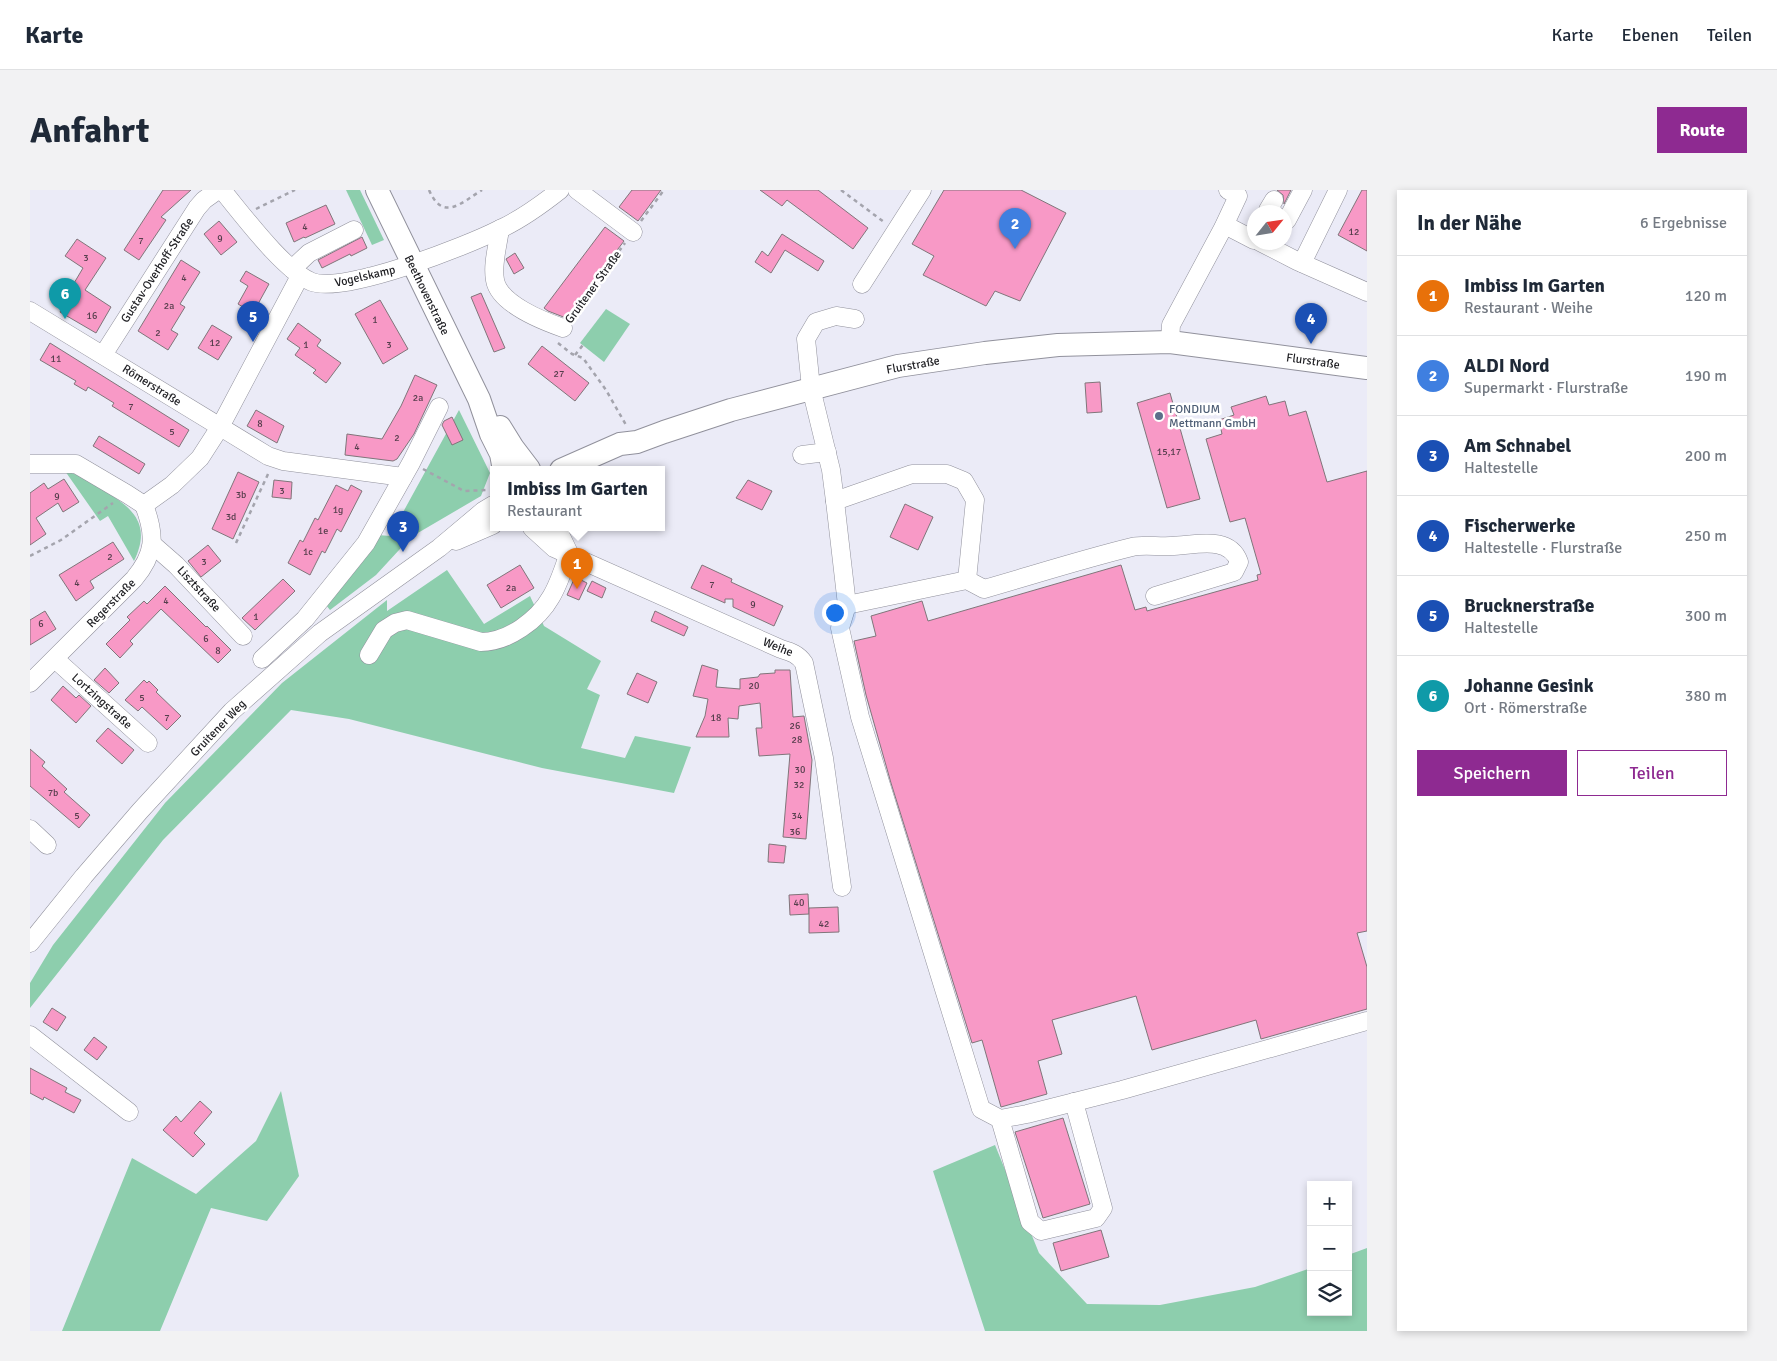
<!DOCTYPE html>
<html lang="de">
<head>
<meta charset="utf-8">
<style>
	:root { --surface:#fff; --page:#f2f2f3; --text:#1f2937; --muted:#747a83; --line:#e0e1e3; --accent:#8e2a91 }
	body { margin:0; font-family:Signika,sans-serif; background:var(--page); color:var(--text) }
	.controls { position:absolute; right:15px; bottom:15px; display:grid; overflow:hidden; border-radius:0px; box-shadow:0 2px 8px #0003 }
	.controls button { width:45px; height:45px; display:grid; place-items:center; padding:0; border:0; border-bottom:1px solid var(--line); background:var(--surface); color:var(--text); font:25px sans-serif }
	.compass { position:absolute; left:1217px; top:15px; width:45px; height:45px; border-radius:50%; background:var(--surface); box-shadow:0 2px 8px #0003; rotate:60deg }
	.you { position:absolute; left:804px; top:422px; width:18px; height:18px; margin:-12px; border:4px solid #fff; border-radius:50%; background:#1a73e8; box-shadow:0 0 0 8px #1a73e833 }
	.badge { display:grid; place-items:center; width:32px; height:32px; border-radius:50%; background:var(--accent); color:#fff; font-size:16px; font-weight:700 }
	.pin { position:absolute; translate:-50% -41px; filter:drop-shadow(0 1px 2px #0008) }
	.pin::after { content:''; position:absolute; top:26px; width:18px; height:15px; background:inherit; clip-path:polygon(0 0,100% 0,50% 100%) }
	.popup { position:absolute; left:460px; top:276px; width:175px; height:65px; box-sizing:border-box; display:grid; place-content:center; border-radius:0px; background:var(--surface); filter:drop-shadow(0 1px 4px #0005); font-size:16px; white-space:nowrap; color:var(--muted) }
	.popup b { font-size:19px; color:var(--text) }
	.popup::after { content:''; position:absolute; left:50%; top:100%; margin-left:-10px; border:10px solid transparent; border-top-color:var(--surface) }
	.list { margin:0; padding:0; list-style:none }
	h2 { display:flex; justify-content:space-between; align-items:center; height:65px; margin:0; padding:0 20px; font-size:21px }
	h2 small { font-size:16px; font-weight:400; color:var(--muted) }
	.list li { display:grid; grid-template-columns:32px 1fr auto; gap:15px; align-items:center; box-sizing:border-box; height:80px; padding:0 20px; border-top:1px solid var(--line) }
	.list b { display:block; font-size:19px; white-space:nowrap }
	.list p { margin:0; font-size:16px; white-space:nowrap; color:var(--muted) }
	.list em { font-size:16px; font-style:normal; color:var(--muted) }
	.actions { display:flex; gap:10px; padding:15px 20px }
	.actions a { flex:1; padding:11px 0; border:1px solid var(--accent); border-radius:0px; text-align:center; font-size:18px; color:var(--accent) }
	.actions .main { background:var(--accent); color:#fff }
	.icon { flex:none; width:28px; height:28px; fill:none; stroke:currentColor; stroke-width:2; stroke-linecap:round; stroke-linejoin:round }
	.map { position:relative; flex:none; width:1337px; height:1141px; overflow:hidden; border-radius:0px }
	header { display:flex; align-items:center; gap:30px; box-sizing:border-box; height:70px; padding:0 25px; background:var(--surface); border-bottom:1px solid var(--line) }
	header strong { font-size:24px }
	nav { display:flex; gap:28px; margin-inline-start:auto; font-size:18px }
	.intro { display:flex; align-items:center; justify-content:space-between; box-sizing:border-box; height:120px; padding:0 30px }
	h1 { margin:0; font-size:35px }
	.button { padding:12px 22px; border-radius:0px; background:var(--accent); color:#fff; font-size:18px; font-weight:700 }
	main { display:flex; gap:30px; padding:0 30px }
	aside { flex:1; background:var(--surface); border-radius:0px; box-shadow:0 2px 8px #0003 }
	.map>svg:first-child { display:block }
</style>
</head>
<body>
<header>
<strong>Karte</strong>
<nav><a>Karte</a><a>Ebenen</a><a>Teilen</a></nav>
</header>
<div class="intro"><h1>Anfahrt</h1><a class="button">Route</a></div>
<main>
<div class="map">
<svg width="1337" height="1141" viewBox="0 0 1337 1141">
	<rect width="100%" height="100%" fill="#ebebf7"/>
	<g fill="#8dcead">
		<path d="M 316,0 L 330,0 L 354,50 L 342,55 Z"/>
		<path d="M 576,119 L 600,134 L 574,172 L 550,153 Z"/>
		<path d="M 429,220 L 460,283 L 451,306 L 381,347 L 346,385 L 300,420 L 296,415 L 348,345 L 360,346 Z"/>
		<path d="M 35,281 C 48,284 59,291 70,298 C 100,316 123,332 104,371 L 78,326 L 70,331 Z"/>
		<path d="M 417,380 L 454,434 L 500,406 L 514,436 L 571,471 L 557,499 L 570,505 L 551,558 L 595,568 L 605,546 L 661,557 L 644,603 L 512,578 L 319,529 L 261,520 L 133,650 L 0,818 L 0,793 L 23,755 L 135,613 L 252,493 L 357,410 L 357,421 Z"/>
		<path d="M 251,901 L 269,986 L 237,1031 L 181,1018 L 130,1141 L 32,1141 L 102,968 L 166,1004 L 226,951 Z"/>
		<path d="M 965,955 L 1009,1063 L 1057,1114 L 1130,1115 L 1225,1097 L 1281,1078 L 1281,1122 L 1318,1122 L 1318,1065 L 1337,1058 L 1337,1141 L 955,1141 L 903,981 Z"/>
	</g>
	<g fill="#f899c6" stroke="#80757a">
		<path d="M 133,0 L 161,0 L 131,27 L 136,30 L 109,70 L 94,60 Z"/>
		<path d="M 602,0 L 631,0 L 608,31 L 589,17 Z"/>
		<path d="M 730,0 L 788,0 L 838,38 L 823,59 L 757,10 L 752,16 Z"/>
		<path d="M 914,0 L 991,0 L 1036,23 L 990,111 L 965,101 L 956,116 L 893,85 L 904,66 L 882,54 Z"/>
		<path d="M 1247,0 L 1261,0 L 1254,14 L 1253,5 Z"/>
		<path d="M 1332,0 L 1337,0 L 1337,61 L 1308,45 Z"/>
		<path d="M 296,15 L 305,34 L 275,48 L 274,47 L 264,52 L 256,33 Z"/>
		<path d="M 189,31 L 207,52 L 191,65 L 174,44 Z"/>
		<path d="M 575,37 L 594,51 L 536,128 L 518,121 L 514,118 Z"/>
		<path d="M 752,44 L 794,71 L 788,81 L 755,60 L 741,83 L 725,72 L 732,61 L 738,66 Z"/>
		<path d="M 332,47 L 337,58 L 321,66 L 320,64 L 292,78 L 288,70 Z"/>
		<path d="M 47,49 L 76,68 L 55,100 L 81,117 L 66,143 L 30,122 L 33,117 L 31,115 L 53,78 L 35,66 Z"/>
		<path d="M 485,63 L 494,78 L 484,84 L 476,69 Z"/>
		<path d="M 151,70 L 170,82 L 150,114 L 155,117 L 141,140 L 148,144 L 138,160 L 108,141 Z"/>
		<path d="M 216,81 L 239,94 L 223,123 L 208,114 L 218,96 L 210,91 Z"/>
		<path d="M 451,103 L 475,158 L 464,162 L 441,107 Z"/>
		<path d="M 350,110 L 378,159 L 353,174 L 325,124 Z"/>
		<path d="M 268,133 L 291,150 L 287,156 L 311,173 L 296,193 L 283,183 L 286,180 L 265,165 L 270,158 L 257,149 Z"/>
		<path d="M 182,135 L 202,147 L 188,170 L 168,158 Z"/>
		<path d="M 20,153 L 159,240 L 149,257 L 82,216 L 84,213 L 58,197 L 56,201 L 44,194 L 46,191 L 10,170 Z"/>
		<path d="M 512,156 L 559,193 L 545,211 L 498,174 Z"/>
		<path d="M 385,185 L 407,195 L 384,244 L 367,269 L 363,271 L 315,265 L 317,244 L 352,249 L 371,216 Z"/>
		<path d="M 1070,192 L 1072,222 L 1057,223 L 1055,193 Z"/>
		<path d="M 1140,203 L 1170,309 L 1137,318 L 1107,213 Z"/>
		<path d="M 1236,206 L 1239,215 L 1255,211 L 1259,226 L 1276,221 L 1297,292 L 1337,281 L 1337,741 L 1327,743 L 1337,777 L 1337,819 L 1231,849 L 1226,830 L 1122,860 L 1106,806 L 1022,830 L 1032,864 L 1008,871 L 1017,904 L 971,917 L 952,850 L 942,853 L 861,593 L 836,505 L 824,451 L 846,446 L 841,426 L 892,411 L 898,431 L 1091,375 L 1105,420 L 1116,417 L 1117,421 L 1228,390 L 1227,385 L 1231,384 L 1215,328 L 1200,332 L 1176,249 L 1192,244 L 1189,230 L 1204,225 L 1201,217 Z"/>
		<path d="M 226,220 L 254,236 L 247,253 L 217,236 Z"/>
		<path d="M 422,227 L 433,250 L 422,255 L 412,235 L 414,231 Z"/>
		<path d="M 69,246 L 115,274 L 109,284 L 63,256 Z"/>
		<path d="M 208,282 L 229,292 L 203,349 L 182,339 Z"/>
		<path d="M 34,289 L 49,312 L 33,322 L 28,313 L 6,328 L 16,344 L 0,355 L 0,303 L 14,293 L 18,299 Z"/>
		<path d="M 244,290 L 262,292 L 261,309 L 242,307 Z"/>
		<path d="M 718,290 L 742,301 L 732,320 L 706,308 Z"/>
		<path d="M 306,295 L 318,301 L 321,295 L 332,301 L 311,342 L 307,339 L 295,363 L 292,361 L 280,385 L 258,373 L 270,350 L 273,352 L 285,328 L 288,330 Z"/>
		<path d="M 875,314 L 903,327 L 888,360 L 860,347 Z"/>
		<path d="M 83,352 L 94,369 L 60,391 L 64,398 L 46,411 L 29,385 Z"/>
		<path d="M 178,355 L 191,371 L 171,387 L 158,371 Z"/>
		<path d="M 490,375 L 504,398 L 471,418 L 457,395 Z"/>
		<path d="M 672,375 L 702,389 L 701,392 L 753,416 L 744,436 L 703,417 L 703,409 L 695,409 L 695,413 L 661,398 Z"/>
		<path d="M 545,387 L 557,393 L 549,410 L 537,405 Z"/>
		<path d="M 253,389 L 265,401 L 225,440 L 212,428 Z"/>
		<path d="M 562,391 L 576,398 L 572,408 L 557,401 Z"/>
		<path d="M 135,396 L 176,437 L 177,436 L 201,460 L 188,473 L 131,419 L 100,451 L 103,454 L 90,468 L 76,454 L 100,430 L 97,427 L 114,411 L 117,414 Z"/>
		<path d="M 15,421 L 26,439 L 0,455 L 0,430 Z"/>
		<path d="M 625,421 L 658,437 L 654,446 L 621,431 Z"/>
		<path d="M 672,475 L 688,480 L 686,497 L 710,499 L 710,489 L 728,487 L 730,484 L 745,483 L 745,480 L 760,480 L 763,527 L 774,526 L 782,570 L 776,649 L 753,647 L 760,564 L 729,566 L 726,538 L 732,538 L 730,513 L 709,516 L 708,529 L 698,528 L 699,547 L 666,547 L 675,526 L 678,509 L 663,506 Z"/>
		<path d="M 75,478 L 89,493 L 79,503 L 64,490 Z"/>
		<path d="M 607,483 L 627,492 L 618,513 L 597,504 Z"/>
		<path d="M 114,490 L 117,493 L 119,491 L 128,500 L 126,502 L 151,526 L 137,540 L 112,517 L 108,521 L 95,510 Z"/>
		<path d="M 33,496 L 46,508 L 49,505 L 61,516 L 46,533 L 21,510 Z"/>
		<path d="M 78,538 L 104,560 L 92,574 L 66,551 Z"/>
		<path d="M 0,559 L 15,572 L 12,576 L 37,599 L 34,602 L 60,625 L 49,638 L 0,596 Z"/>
		<path d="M 739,654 L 756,656 L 754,673 L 738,672 Z"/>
		<path d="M 778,704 L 779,724 L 760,725 L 759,705 Z"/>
		<path d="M 808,717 L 809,742 L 779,743 L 779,718 Z"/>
		<path d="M 22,818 L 36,827 L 27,841 L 13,832 Z"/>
		<path d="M 64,847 L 77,857 L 67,870 L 54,860 Z"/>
		<path d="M 0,878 L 37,898 L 35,902 L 51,910 L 44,923 L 14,907 L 13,910 L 0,903 Z"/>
		<path d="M 170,911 L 182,922 L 164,943 L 175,954 L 163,967 L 133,940 L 146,926 L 151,932 Z"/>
		<path d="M 1033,928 L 1060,1014 L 1013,1028 L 985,942 Z"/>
		<path d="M 1071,1040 L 1079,1067 L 1031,1081 L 1023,1053 Z"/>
	</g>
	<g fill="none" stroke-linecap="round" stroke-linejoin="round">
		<g stroke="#91919c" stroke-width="19">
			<g id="minor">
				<path d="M 192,0 C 212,24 254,81 282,92 C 314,104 437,56 470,39 C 492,29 511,15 530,0"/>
				<path d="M 547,0 L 603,42"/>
				<path d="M 1243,22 L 1238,20 L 1244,10"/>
				<path d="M 1254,29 L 1257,30 L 1273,0"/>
				<path d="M 1195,35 L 1224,50"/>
				<path d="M 470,39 C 468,55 462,74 465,90 C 469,114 513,131 533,138"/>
				<path d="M 1230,52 L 1267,71 L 1337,102"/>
				<path d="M 1272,73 L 1308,0"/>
				<path d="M 262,79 L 279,63 L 324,40"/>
				<path d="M 832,94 L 892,0"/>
				<path d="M 0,121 L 238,266 L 253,271 L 373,287"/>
				<path d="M 825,129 L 806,126 L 786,132 L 776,149 L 781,198 L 801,280 L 805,311 L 817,415 L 810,438 L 830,527 L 951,919 L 970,929 L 997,924 L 1092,900 L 1337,831"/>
				<path d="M 1140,152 L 1141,135 L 1193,38 L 1208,6 L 1198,0"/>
				<path d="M 73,165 L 167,18 L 174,10 L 188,0"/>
				<path d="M 772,265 L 797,262"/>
				<path d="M 0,274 L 46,274 L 97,304 L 114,315"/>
				<path d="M 805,311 L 882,284 L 917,284 L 934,291 L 945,310 L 937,390"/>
				<path d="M 114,315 L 142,295 L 170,268 L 190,237 L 270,86"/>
				<path d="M 502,338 L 524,358 L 751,459 C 761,462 768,464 774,473 L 794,568 L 812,697"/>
				<path d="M 527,338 L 539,363"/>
				<path d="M 426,351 L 463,335"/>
				<path d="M 122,354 L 146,375 L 213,446"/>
				<path d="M 817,415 L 937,390 L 954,399 C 1003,385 1053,369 1102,357 C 1114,354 1128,357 1141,356 C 1163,356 1199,344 1209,372 L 1204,382 L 1125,406"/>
				<path d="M 339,465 L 354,440 L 365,433 L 377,430 L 451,452 C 478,452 508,430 521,407 C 529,394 534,377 539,363"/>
				<path d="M 25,469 L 118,553"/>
				<path d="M 232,469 L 275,429 L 336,353 L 381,273 L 409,217"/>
				<path d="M 0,493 L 104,389 C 125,364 126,346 114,315"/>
				<path d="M 0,639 L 17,655"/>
				<path d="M 0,753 L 54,686 L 110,621 L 202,521 L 290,443 L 409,358 L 453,321 L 463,315"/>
				<path d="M 0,845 L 99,922"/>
				<path d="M 970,929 L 1000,1032 L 1011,1041 L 1066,1028 L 1073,1018 L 1044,912"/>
			</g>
		</g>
		<g stroke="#91919c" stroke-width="24">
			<g id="major">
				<path d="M 347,0 L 449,209 L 461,244 L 471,264 L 474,280"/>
				<path d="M 470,237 L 483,258 L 499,279"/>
				<path d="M 531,280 L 590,254 L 607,252 L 634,242 L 701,220 L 868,176 L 955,163 L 1028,155 L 1140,152 L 1337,178"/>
			</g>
		</g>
		<g stroke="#a4a4ad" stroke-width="2.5" stroke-dasharray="4 4" stroke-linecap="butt">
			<path d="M 399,0 C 413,32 431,13 452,0"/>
			<path d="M 811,0 L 854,32"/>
			<path d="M 226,19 L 265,0"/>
			<path d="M 611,31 L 634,0"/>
			<path d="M 542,126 L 595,53"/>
			<path d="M 528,153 L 542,164 L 553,168 L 576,200 L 596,235"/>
			<path d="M 545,165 L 553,155"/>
			<path d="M 393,279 L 434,301 L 457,300"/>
			<path d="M 206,353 L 239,282"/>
			<path d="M 0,366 L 31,350 L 83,313"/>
		</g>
		<use href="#minor" stroke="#fff" stroke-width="18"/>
		<use href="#major" stroke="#fff" stroke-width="22"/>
	</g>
	<circle fill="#5c6f8a" stroke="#fff" stroke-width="2" cx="1129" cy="226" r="5"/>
	<g text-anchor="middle" stroke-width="5" stroke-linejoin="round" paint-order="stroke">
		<g font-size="10" fill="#553e4c">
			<text x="275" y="40">4</text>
			<text x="1324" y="45">12</text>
			<text x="190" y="52">9</text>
			<text x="111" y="54">7</text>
			<text x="56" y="71">3</text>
			<text x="154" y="91">4</text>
			<text x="139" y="119">2a</text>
			<text x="62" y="129">16</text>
			<text x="345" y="133">1</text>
			<text x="128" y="146">2</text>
			<text x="185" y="156">12</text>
			<text x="276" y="158">1</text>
			<text x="359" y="158">3</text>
			<text x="26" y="172">11</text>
			<text x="529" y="187">27</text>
			<text x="388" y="211">2a</text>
			<text x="101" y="220">7</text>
			<text x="230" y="237">8</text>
			<text x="142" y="245">5</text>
			<text x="367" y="251">2</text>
			<text x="327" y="260">4</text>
			<text x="1139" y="265">15,17</text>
			<text x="252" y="304">3</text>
			<text x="211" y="308">3b</text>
			<text x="27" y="310">9</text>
			<text x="308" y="323">1g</text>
			<text x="201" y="330">3d</text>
			<text x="293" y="344">1e</text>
			<text x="278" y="365">1c</text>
			<text x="80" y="370">2</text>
			<text x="174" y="375">3</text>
			<text x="47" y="396">4</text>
			<text x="682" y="398">7</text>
			<text x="481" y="401">2a</text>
			<text x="136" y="414">4</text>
			<text x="723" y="418">9</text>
			<text x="226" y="430">1</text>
			<text x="11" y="437">6</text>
			<text x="176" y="452">6</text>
			<text x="188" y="464">8</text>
			<text x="724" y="499">20</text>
			<text x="112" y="511">5</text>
			<text x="137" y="531">7</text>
			<text x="686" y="531">18</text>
			<text x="765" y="539">26</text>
			<text x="767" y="553">28</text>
			<text x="770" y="583">30</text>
			<text x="769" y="598">32</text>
			<text x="23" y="606">7b</text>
			<text x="47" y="629">5</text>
			<text x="767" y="629">34</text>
			<text x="765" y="645">36</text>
			<text x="769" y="716">40</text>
			<text x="794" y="737">42</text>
		</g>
		<g font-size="12" fill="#1f1f23" stroke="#fff">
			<text transform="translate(127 80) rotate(-57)" y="4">Gustav-Overhoff-Straße</text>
			<text transform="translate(335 86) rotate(-13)" y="4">Vogelskamp</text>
			<text transform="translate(563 97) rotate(-54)" y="4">Gruitener Straße</text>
			<text transform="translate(397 105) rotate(64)" y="4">Beethovenstraße</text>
			<text transform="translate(1283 171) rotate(8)" y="4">Flurstraße</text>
			<text transform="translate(883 175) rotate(-10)" y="4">Flurstraße</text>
			<text transform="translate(122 195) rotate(32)" y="4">Römerstraße</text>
			<text transform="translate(169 399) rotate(47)" y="4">Lisztstraße</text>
			<text transform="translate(81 413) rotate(-45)" y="4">Regerstraße</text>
			<text transform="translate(748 457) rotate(22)" y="4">Weihe</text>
			<text transform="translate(72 511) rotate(42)" y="4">Lortzingstraße</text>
			<text transform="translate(188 538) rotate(-46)" y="4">Gruitener Weg</text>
		</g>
		<g font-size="12" fill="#4e5e75" stroke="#fff" text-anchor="start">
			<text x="1139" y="223">FONDIUM<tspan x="1139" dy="14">Mettmann GmbH</tspan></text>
		</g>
	</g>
</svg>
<div class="controls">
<button>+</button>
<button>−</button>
<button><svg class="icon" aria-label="layers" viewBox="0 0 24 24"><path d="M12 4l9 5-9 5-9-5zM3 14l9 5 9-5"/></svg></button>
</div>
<svg class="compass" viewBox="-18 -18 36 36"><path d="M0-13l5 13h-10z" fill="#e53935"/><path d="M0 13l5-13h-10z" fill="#747a83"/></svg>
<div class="you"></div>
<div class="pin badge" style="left:547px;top:399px;background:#e8710a">1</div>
<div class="popup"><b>Imbiss Im Garten</b>Restaurant</div>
<div class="pin badge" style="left:985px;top:59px;background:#3f7fe0">2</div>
<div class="pin badge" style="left:373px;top:362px;background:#1a4fb4">3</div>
<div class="pin badge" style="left:1281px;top:154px;background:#1a4fb4">4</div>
<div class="pin badge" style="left:223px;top:152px;background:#1a4fb4">5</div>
<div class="pin badge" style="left:35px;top:129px;background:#0f9aa8">6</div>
</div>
<aside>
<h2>In der Nähe<small>6 Ergebnisse</small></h2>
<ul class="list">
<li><span class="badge" style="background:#e8710a">1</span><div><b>Imbiss Im Garten</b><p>Restaurant · Weihe</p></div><em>120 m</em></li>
<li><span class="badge" style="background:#3f7fe0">2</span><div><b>ALDI Nord</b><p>Supermarkt · Flurstraße</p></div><em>190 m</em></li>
<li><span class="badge" style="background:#1a4fb4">3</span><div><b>Am Schnabel</b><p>Haltestelle</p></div><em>200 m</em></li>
<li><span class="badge" style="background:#1a4fb4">4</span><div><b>Fischerwerke</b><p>Haltestelle · Flurstraße</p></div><em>250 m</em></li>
<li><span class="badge" style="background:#1a4fb4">5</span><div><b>Brucknerstraße</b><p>Haltestelle</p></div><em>300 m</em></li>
<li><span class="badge" style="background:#0f9aa8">6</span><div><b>Johanne Gesink</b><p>Ort · Römerstraße</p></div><em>380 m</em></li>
</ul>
<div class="actions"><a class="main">Speichern</a><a>Teilen</a></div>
</aside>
</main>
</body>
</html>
